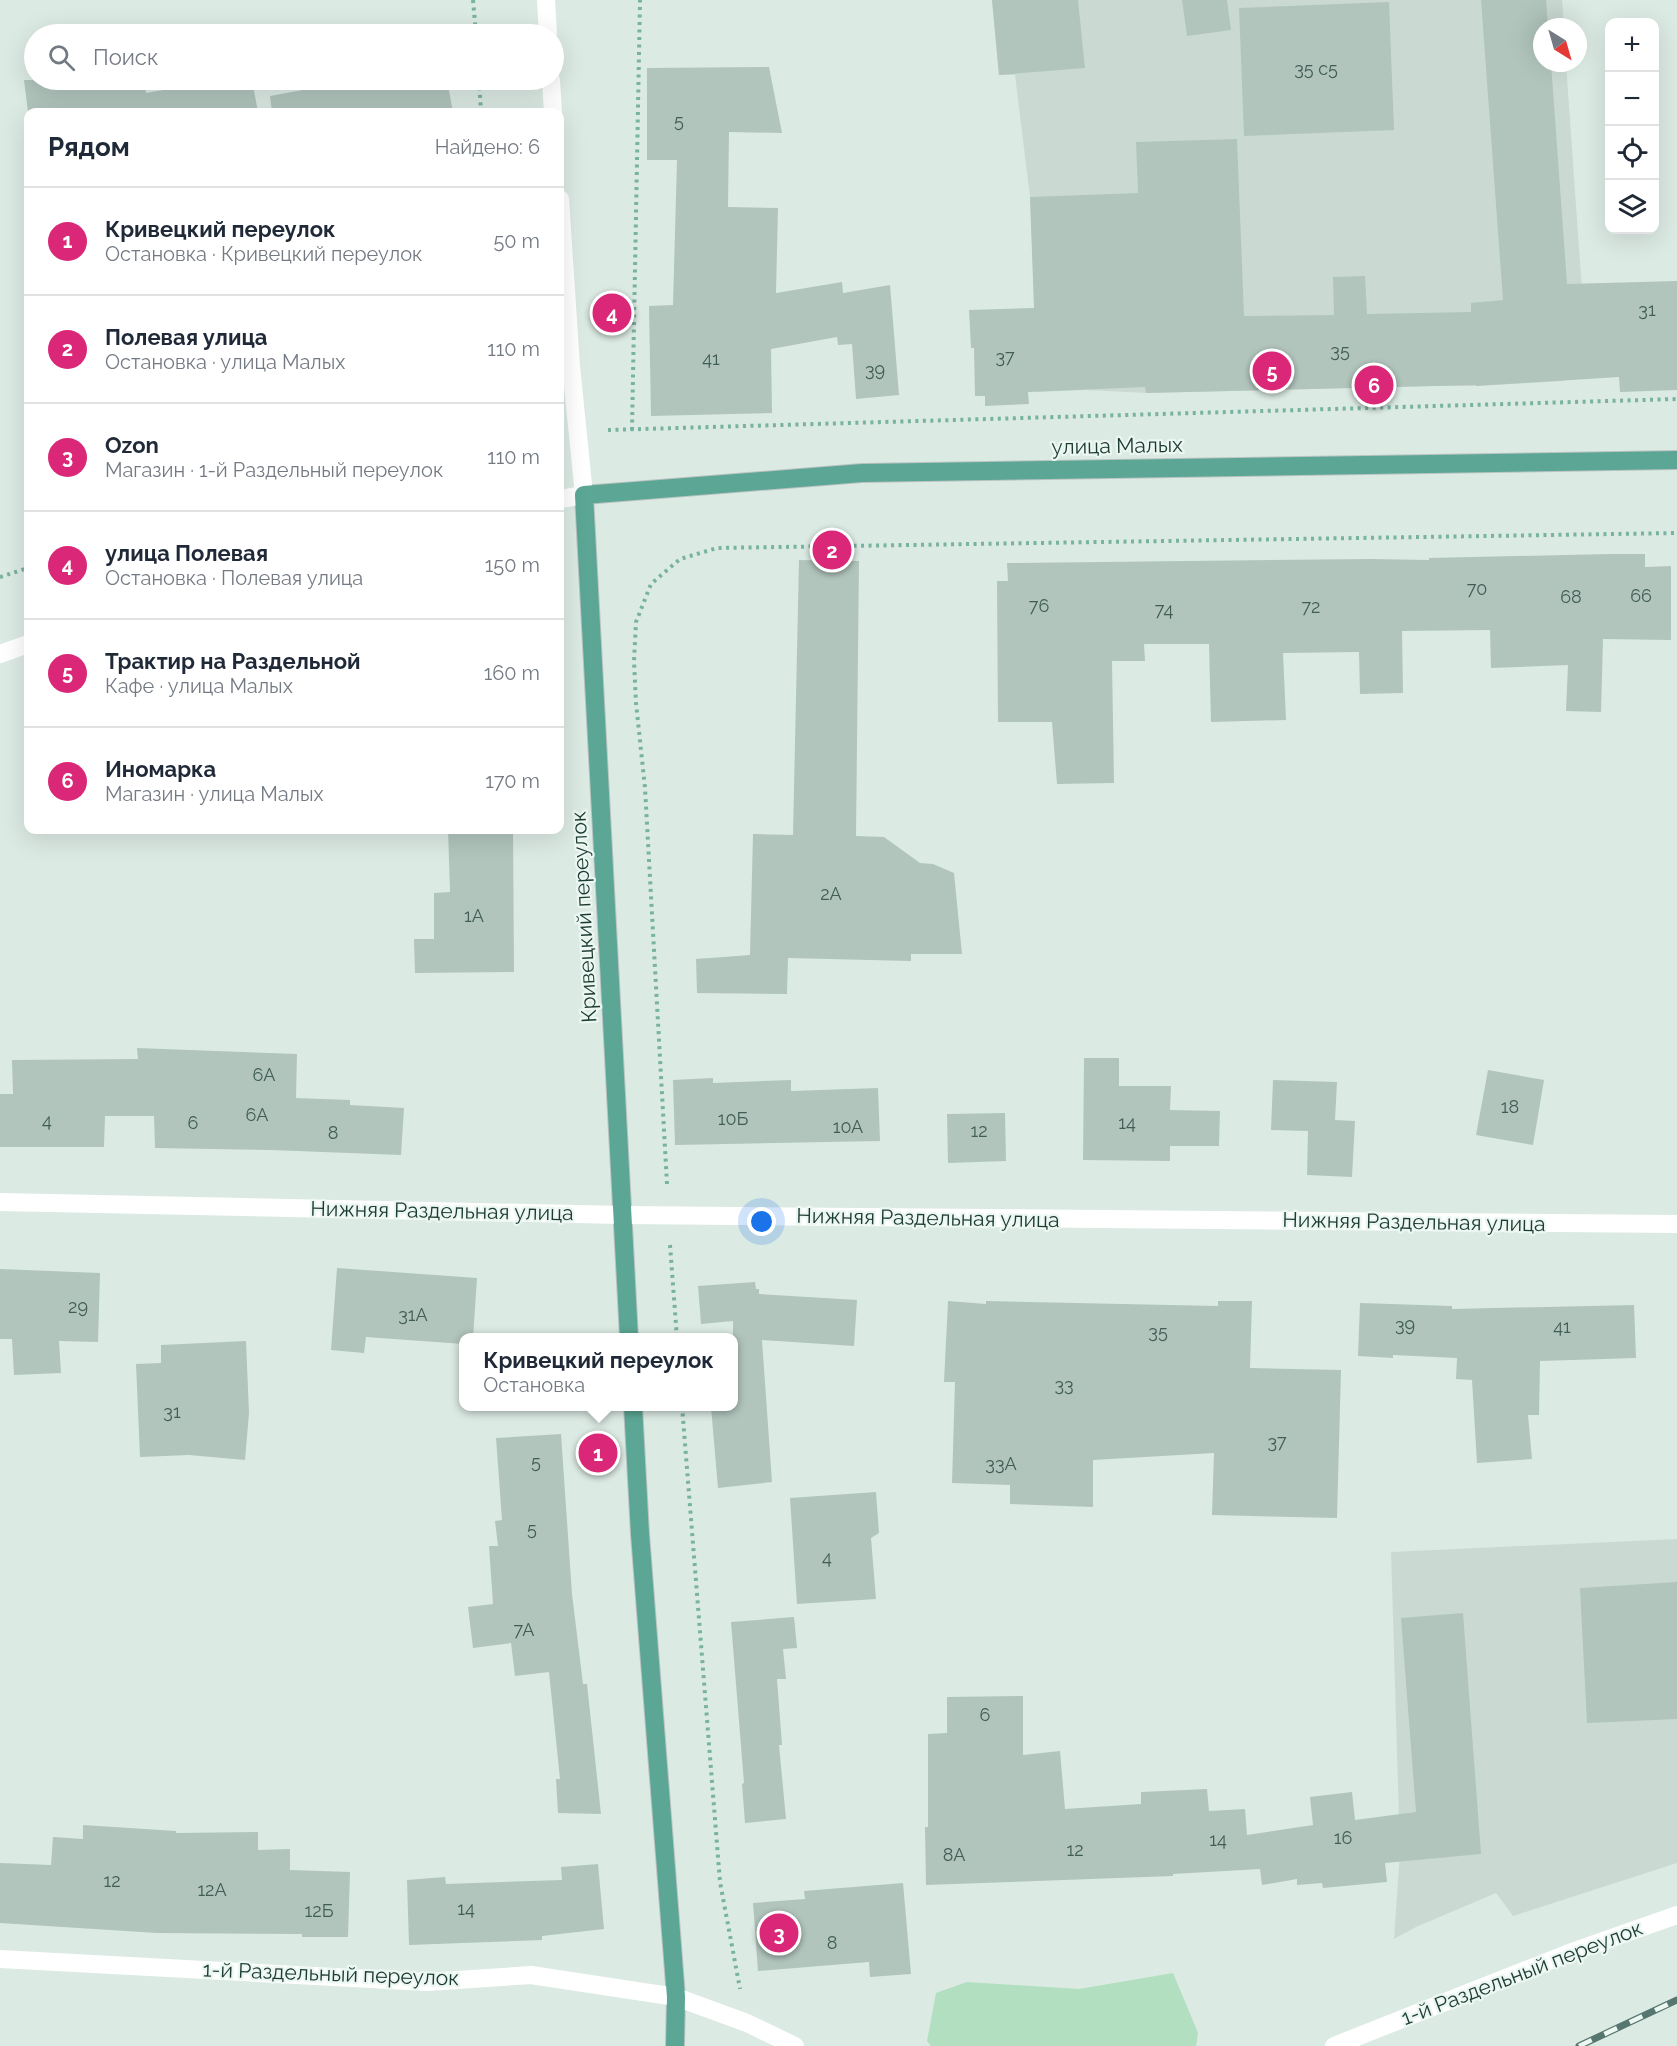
<!DOCTYPE html>
<html lang="ru">
<head>
<meta charset="utf-8">
<style>
	:root { --surface:#fff; --page:#f2f2f3; --text:#1f2937; --muted:#747a83; --line:#e0e1e3; --accent:#db2777 }
	body { margin:0; font-family:Raleway,sans-serif; background:var(--page); color:var(--text) }
	.controls { position:absolute; right:18px; top:18px; display:grid; overflow:hidden; border-radius:12px; box-shadow:0 6px 24px #0002 }
	.controls button { width:54px; height:54px; display:grid; place-items:center; padding:0; border:0; border-bottom:2px solid var(--line); background:var(--surface); color:var(--text); font:30px sans-serif }
	.compass { position:absolute; left:1533px; top:18px; width:54px; height:54px; border-radius:50%; background:var(--surface); box-shadow:0 6px 24px #0002; rotate:143deg }
	.you { position:absolute; left:762px; top:1222px; width:21px; height:21px; margin:-15px; border:4px solid #fff; border-radius:50%; background:#1a73e8; box-shadow:0 0 0 9px #1a73e833 }
	.badge { display:grid; place-items:center; width:39px; height:39px; border-radius:50%; background:var(--accent); color:#fff; font-size:20px; font-weight:700 }
	.pin { position:absolute; translate:-50% -50%; border:3px solid #fff; box-shadow:0 2px 6px #0006 }
	.popup { position:absolute; left:459px; top:1333px; width:279px; height:78px; box-sizing:border-box; display:grid; place-content:center; border-radius:12px; background:var(--surface); filter:drop-shadow(0 2px 4px #0005); font-size:20px; white-space:nowrap; color:var(--muted) }
	.popup b { font-size:22px; color:var(--text) }
	.popup::after { content:''; position:absolute; left:50%; top:100%; margin-left:-12px; border:12px solid transparent; border-top-color:var(--surface) }
	.list { margin:0; padding:0; list-style:none }
	h2 { display:flex; justify-content:space-between; align-items:center; height:78px; margin:0; padding:0 24px; font-size:26px }
	h2 small { font-size:20px; font-weight:400; color:var(--muted) }
	.list li { display:grid; grid-template-columns:39px 1fr auto; gap:18px; align-items:center; box-sizing:border-box; height:108px; padding:0 24px; border-top:2px solid var(--line) }
	.list b { display:block; font-size:22px; white-space:nowrap }
	.list p { margin:0; font-size:20px; white-space:nowrap; color:var(--muted) }
	.list em { font-size:20px; font-style:normal; color:var(--muted) }
	.icon { flex:none; width:33px; height:33px; fill:none; stroke:currentColor; stroke-width:2; stroke-linecap:round; stroke-linejoin:round }
	.map { position:relative; flex:none; width:1677px; height:2046px; overflow:hidden }
	.search { position:absolute; background:var(--surface); box-shadow:0 6px 24px #0002; left:24px; top:24px; width:540px; height:66px; display:flex; align-items:center; gap:15px; box-sizing:border-box; padding:0 21px; border-radius:33px; color:var(--muted); font-size:22px }
	.panel { position:absolute; background:var(--surface); box-shadow:0 6px 24px #0002; left:24px; top:108px; width:540px; height:726px; border-radius:12px }
	.map>svg:first-child { display:block }
</style>
</head>
<body>
<div class="map">
<svg width="1677" height="2046" viewBox="0 0 1677 2046">
	<rect width="100%" height="100%" fill="#dceae4"/>
	<g fill="#cadad3">
		<path d="M 992,0 L 1562,0 L 1564,27 L 1542,27 L 1542,63 L 1566,63 L 1584,319 L 1560,321 L 1564,381 L 1476,386 L 1436,386 L 1146,393 L 1085,390 L 1038,392 L 1030,197 L 1015,75 L 999,75 Z"/>
		<path d="M 1677,1539 L 1677,1863 L 1513,1916 L 1496,1893 L 1416,1927 L 1394,1939 L 1400,1852 L 1391,1552 Z"/>
	</g>
	<path fill="#b1dfbf" d="M 1173,1973 L 1198,2033 L 1196,2046 L 931,2046 L 927,2041 L 936,1993 L 967,1982 L 1079,1989 Z"/>
	<g fill="#b1c5bd">
		<path d="M 992,0 L 1078,0 L 1085,68 L 999,75 Z"/>
		<path d="M 1182,0 L 1227,0 L 1231,30 L 1187,36 Z"/>
		<path d="M 1481,0 L 1546,0 L 1548,27 L 1542,27 L 1542,63 L 1551,63 L 1567,284 L 1677,281 L 1677,390 L 1620,392 L 1619,377 L 1476,386 L 1476,385 L 1146,393 L 1145,387 L 1028,392 L 1029,404 L 985,406 L 985,396 L 975,396 L 974,348 L 971,348 L 969,310 L 1034,308 L 1030,197 L 1138,193 L 1136,142 L 1237,139 L 1244,316 L 1334,315 L 1333,277 L 1365,276 L 1367,314 L 1471,312 L 1471,303 L 1503,300 Z"/>
		<path d="M 1389,2 L 1394,130 L 1244,136 L 1239,8 Z"/>
		<path d="M 769,67 L 782,133 L 729,132 L 728,207 L 778,208 L 776,293 L 842,282 L 843,293 L 890,285 L 899,395 L 856,399 L 852,344 L 838,345 L 837,337 L 771,349 L 772,413 L 651,416 L 649,306 L 673,305 L 677,160 L 647,160 L 647,68 Z"/>
		<path d="M 24,80 L 145,80 L 146,93 L 220,80 L 252,80 L 258,112 L 28,112 Z"/>
		<path d="M 357,80 L 447,80 L 453,112 L 272,112 L 270,96 Z"/>
		<path d="M 1609,554 L 1645,554 L 1645,567 L 1671,566 L 1671,640 L 1603,639 L 1601,712 L 1566,711 L 1568,665 L 1491,668 L 1490,630 L 1402,631 L 1403,693 L 1360,694 L 1359,652 L 1283,653 L 1286,720 L 1211,722 L 1209,644 L 1144,644 L 1145,661 L 1112,661 L 1114,783 L 1057,784 L 1052,722 L 998,722 L 997,581 L 1008,581 L 1007,563 L 1371,559 L 1429,560 L 1429,558 Z"/>
		<path d="M 799,560 L 859,561 L 856,836 L 884,837 L 920,863 L 933,864 L 954,873 L 962,954 L 911,954 L 911,961 L 788,958 L 787,994 L 697,993 L 696,959 L 750,955 L 753,834 L 793,835 Z"/>
		<path d="M 448,830 L 513,830 L 514,972 L 415,973 L 414,939 L 434,939 L 434,893 L 450,892 Z"/>
		<path d="M 137,1048 L 297,1054 L 296,1098 L 350,1100 L 350,1105 L 404,1108 L 401,1155 L 271,1150 L 155,1148 L 154,1116 L 105,1116 L 104,1147 L 0,1147 L 0,1094 L 13,1094 L 12,1060 L 138,1059 Z"/>
		<path d="M 1084,1058 L 1119,1058 L 1119,1086 L 1171,1086 L 1170,1110 L 1220,1111 L 1219,1146 L 1170,1146 L 1170,1161 L 1083,1160 Z"/>
		<path d="M 1488,1070 L 1544,1080 L 1533,1145 L 1476,1135 Z"/>
		<path d="M 713,1078 L 713,1083 L 791,1080 L 791,1091 L 878,1088 L 880,1141 L 675,1145 L 673,1080 Z"/>
		<path d="M 1273,1080 L 1337,1082 L 1335,1120 L 1355,1121 L 1352,1177 L 1307,1175 L 1308,1131 L 1271,1130 Z"/>
		<path d="M 1005,1113 L 1006,1161 L 948,1163 L 947,1114 Z"/>
		<path d="M 337,1268 L 477,1278 L 473,1338 L 463,1338 L 463,1344 L 366,1337 L 364,1353 L 331,1350 Z"/>
		<path d="M 0,1269 L 100,1273 L 98,1342 L 59,1341 L 61,1373 L 14,1375 L 12,1339 L 0,1339 Z"/>
		<path d="M 755,1282 L 756,1289 L 759,1289 L 759,1294 L 857,1300 L 854,1346 L 762,1340 L 772,1482 L 718,1488 L 711,1407 L 733,1407 L 733,1321 L 701,1324 L 698,1286 Z"/>
		<path d="M 948,1301 L 986,1304 L 986,1301 L 1218,1306 L 1218,1301 L 1252,1301 L 1250,1368 L 1341,1370 L 1337,1518 L 1212,1515 L 1214,1453 L 1093,1460 L 1093,1507 L 1010,1504 L 1010,1485 L 952,1483 L 955,1382 L 944,1382 Z"/>
		<path d="M 1360,1303 L 1452,1306 L 1452,1309 L 1634,1305 L 1636,1358 L 1540,1361 L 1539,1415 L 1528,1415 L 1532,1459 L 1477,1463 L 1472,1380 L 1456,1379 L 1457,1358 L 1393,1355 L 1393,1358 L 1358,1356 Z"/>
		<path d="M 246,1341 L 249,1413 L 245,1460 L 189,1455 L 140,1457 L 136,1364 L 161,1363 L 161,1345 Z"/>
		<path d="M 561,1434 L 572,1594 L 583,1684 L 587,1684 L 601,1814 L 558,1813 L 556,1779 L 560,1779 L 549,1672 L 515,1676 L 511,1643 L 473,1648 L 468,1607 L 493,1604 L 489,1546 L 498,1546 L 495,1521 L 502,1520 L 496,1438 Z"/>
		<path d="M 876,1492 L 879,1533 L 871,1538 L 876,1599 L 797,1604 L 790,1498 Z"/>
		<path d="M 1677,1582 L 1677,1719 L 1587,1723 L 1580,1588 Z"/>
		<path d="M 1463,1613 L 1481,1854 L 1385,1863 L 1387,1882 L 1323,1888 L 1322,1883 L 1297,1885 L 1297,1879 L 1262,1885 L 1260,1869 L 1173,1874 L 1173,1876 L 926,1885 L 925,1827 L 928,1827 L 928,1734 L 947,1733 L 947,1697 L 1023,1696 L 1023,1755 L 1060,1751 L 1065,1809 L 1141,1804 L 1141,1792 L 1207,1789 L 1209,1811 L 1245,1809 L 1247,1835 L 1313,1825 L 1310,1797 L 1352,1792 L 1355,1820 L 1416,1812 L 1401,1618 Z"/>
		<path d="M 794,1617 L 797,1648 L 783,1649 L 786,1679 L 777,1679 L 782,1745 L 779,1745 L 786,1819 L 745,1823 L 742,1784 L 744,1783 L 731,1622 Z"/>
		<path d="M 83,1825 L 176,1831 L 176,1833 L 258,1832 L 258,1850 L 290,1849 L 290,1870 L 350,1872 L 348,1937 L 302,1937 L 302,1934 L 157,1933 L 0,1923 L 0,1863 L 51,1865 L 53,1837 L 83,1839 Z"/>
		<path d="M 598,1864 L 604,1929 L 542,1936 L 542,1940 L 409,1945 L 407,1880 L 445,1877 L 446,1884 L 562,1880 L 561,1867 Z"/>
		<path d="M 903,1883 L 911,1974 L 870,1977 L 869,1962 L 758,1971 L 753,1903 L 805,1899 L 804,1891 Z"/>
	</g>
	<g fill="none" stroke-linecap="round" stroke-linejoin="round">
		<g stroke="#bbc4c2" stroke-width="20">
			<g id="primary">
				<path d="M 629,1338 L 584,495 L 862,473 L 1677,460"/>
				<path d="M 633,1406 L 640,1534 L 676,1997 L 675,2046"/>
			</g>
		</g>
		<g stroke="#78b2a1" stroke-width="4" stroke-dasharray="3 4.5" stroke-linecap="butt">
			<path d="M 473,0 L 476,34"/>
			<path d="M 479,80 L 481,112"/>
			<path d="M 608,430 L 1677,399"/>
			<path d="M 632,430 L 640,0"/>
			<path d="M 0,577 L 28,568"/>
			<path d="M 667,1184 L 645,788 L 636,703 L 634,661 L 636,622 L 651,584 L 680,559 L 717,548 L 1677,533"/>
			<path d="M 670,1245 L 677,1338"/>
			<path d="M 682,1406 L 720,1882 L 740,1989"/>
		</g>
		<g stroke="#fff" stroke-width="18">
			<path d="M 0,1202 L 623,1215 L 1677,1224"/>
			<path d="M 0,1959 L 427,1982 L 531,1975 L 676,1997 L 747,2023 L 795,2046"/>
			<path d="M 1334,2046 L 1569,1953 L 1677,1915"/>
		</g>
		<g stroke="#fff" stroke-width="18">
			<path d="M 546,0 L 548,34"/>
			<path d="M 551,80 L 553,112"/>
			<path d="M 560,199 L 571,366 L 584,495 L 560,499"/>
			<path d="M 0,654 L 28,644"/>
		</g>
		<use href="#primary" stroke="#5ba694" stroke-width="18"/>
		<g stroke="#56776f" stroke-width="7">
			<path id="rail" d="M 1579,2046 L 1677,2000"/>
		</g>
		<use href="#rail" stroke="#ecf7f2" stroke-width="4.5" stroke-dasharray="14" stroke-linecap="butt"/>
	</g>
	<g text-anchor="middle" stroke-width="4.5" stroke-linejoin="round" paint-order="stroke">
		<g font-size="18" fill="#415e56">
			<text x="1316" y="75">35 c5</text>
			<text x="679" y="127">5</text>
			<text x="1647" y="316">31</text>
			<text x="1340" y="357">35</text>
			<text x="1005" y="363">37</text>
			<text x="711" y="365">41</text>
			<text x="875" y="376">39</text>
			<text x="1477" y="595">70</text>
			<text x="1641" y="602">66</text>
			<text x="1571" y="603">68</text>
			<text x="1039" y="612">76</text>
			<text x="1311" y="613">72</text>
			<text x="1164" y="616">74</text>
			<text x="831" y="900">2А</text>
			<text x="474" y="922">1А</text>
			<text x="264" y="1081">6А</text>
			<text x="1510" y="1113">18</text>
			<text x="257" y="1121">6А</text>
			<text x="733" y="1125">10Б</text>
			<text x="47" y="1127">4</text>
			<text x="193" y="1129">6</text>
			<text x="1127" y="1129">14</text>
			<text x="848" y="1133">10А</text>
			<text x="979" y="1137">12</text>
			<text x="333" y="1139">8</text>
			<text x="78" y="1313">29</text>
			<text x="413" y="1321">31А</text>
			<text x="1405" y="1331">39</text>
			<text x="1562" y="1333">41</text>
			<text x="1158" y="1338">35</text>
			<text x="1064" y="1391">33</text>
			<text x="172" y="1418">31</text>
			<text x="1277" y="1448">37</text>
			<text x="536" y="1468">5</text>
			<text x="1001" y="1470">33А</text>
			<text x="532" y="1535">5</text>
			<text x="827" y="1564">4</text>
			<text x="524" y="1636">7А</text>
			<text x="985" y="1721">6</text>
			<text x="1343" y="1844">16</text>
			<text x="1218" y="1846">14</text>
			<text x="1075" y="1856">12</text>
			<text x="954" y="1861">8А</text>
			<text x="112" y="1887">12</text>
			<text x="212" y="1896">12А</text>
			<text x="466" y="1915">14</text>
			<text x="319" y="1917">12Б</text>
			<text x="832" y="1949">8</text>
		</g>
		<g font-size="21" fill="#1c3b33" stroke="#ecf7f2">
			<text transform="translate(1117 446) rotate(-1)" y="7">улица Малых</text>
			<text transform="translate(584 917) rotate(-93)" y="7">Кривецкий переулок</text>
			<text transform="translate(442 1211) rotate(1)" y="7">Нижняя Раздельная улица</text>
			<text transform="translate(928 1218) rotate(1)" y="7">Нижняя Раздельная улица</text>
			<text transform="translate(1414 1222) rotate(1)" y="7">Нижняя Раздельная улица</text>
			<text transform="translate(1522 1973) rotate(-21)" y="7">1-й Раздельный переулок</text>
			<text transform="translate(331 1974) rotate(2)" y="7">1-й Раздельный переулок</text>
		</g>
	</g>
</svg>
<div class="controls">
<button>+</button>
<button>−</button>
<button><svg class="icon" aria-label="locate" viewBox="0 0 24 24"><circle cx="12" cy="12" r="6"/><path d="M12 2v4M12 18v4M2 12h4M18 12h4"/></svg></button>
<button><svg class="icon" aria-label="layers" viewBox="0 0 24 24"><path d="M12 4l9 5-9 5-9-5zM3 14l9 5 9-5"/></svg></button>
</div>
<svg class="compass" viewBox="-18 -18 36 36"><path d="M0-13l5 13h-10z" fill="#e53935"/><path d="M0 13l5-13h-10z" fill="#747a83"/></svg>
<div class="you"></div>
<div class="pin badge" style="left:598px;top:1453px">1</div>
<div class="popup"><b>Кривецкий переулок</b>Остановка</div>
<div class="pin badge" style="left:832px;top:550px">2</div>
<div class="pin badge" style="left:779px;top:1933px">3</div>
<div class="pin badge" style="left:612px;top:313px">4</div>
<div class="pin badge" style="left:1272px;top:371px">5</div>
<div class="pin badge" style="left:1374px;top:385px">6</div>
<div class="search"><svg class="icon" aria-label="search" viewBox="0 0 24 24"><circle cx="10" cy="10" r="6"/><path d="M15 15l6 6"/></svg>Поиск</div>
<section class="panel">
<h2>Рядом<small>Найдено: 6</small></h2>
<ul class="list">
<li><span class="badge">1</span><div><b>Кривецкий переулок</b><p>Остановка · Кривецкий переулок</p></div><em>50 m</em></li>
<li><span class="badge">2</span><div><b>Полевая улица</b><p>Остановка · улица Малых</p></div><em>110 m</em></li>
<li><span class="badge">3</span><div><b>Ozon</b><p>Магазин · 1-й Раздельный переулок</p></div><em>110 m</em></li>
<li><span class="badge">4</span><div><b>улица Полевая</b><p>Остановка · Полевая улица</p></div><em>150 m</em></li>
<li><span class="badge">5</span><div><b>Трактир на Раздельной</b><p>Кафе · улица Малых</p></div><em>160 m</em></li>
<li><span class="badge">6</span><div><b>Иномарка</b><p>Магазин · улица Малых</p></div><em>170 m</em></li>
</ul>
</section>
</div>
</body>
</html>
